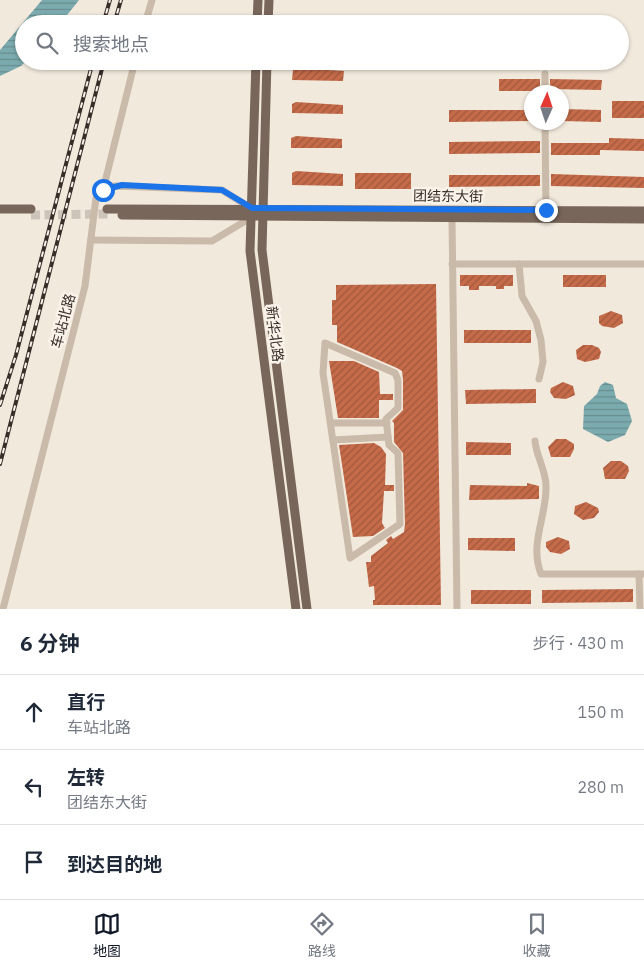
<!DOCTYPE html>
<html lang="zh">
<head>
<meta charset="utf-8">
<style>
	:root { --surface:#fff; --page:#f2f2f3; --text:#1f2937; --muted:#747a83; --line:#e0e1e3; --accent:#111827 }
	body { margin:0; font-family:"IBM Plex Sans","Noto Sans SC",sans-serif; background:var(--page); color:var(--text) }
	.compass { position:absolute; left:524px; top:85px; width:45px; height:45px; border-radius:50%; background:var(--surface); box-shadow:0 1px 4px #0004; rotate:3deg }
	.stop { position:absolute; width:15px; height:15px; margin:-11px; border:4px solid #1a73e8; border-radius:50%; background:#fff }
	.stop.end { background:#1a73e8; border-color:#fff; box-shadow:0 1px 5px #0008 }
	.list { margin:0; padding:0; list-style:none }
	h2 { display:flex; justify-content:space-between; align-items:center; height:65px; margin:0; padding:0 20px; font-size:21px }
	h2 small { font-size:16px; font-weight:400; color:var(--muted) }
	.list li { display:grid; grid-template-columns:32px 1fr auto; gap:15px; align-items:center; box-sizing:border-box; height:75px; padding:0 20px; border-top:1px solid var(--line) }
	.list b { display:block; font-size:19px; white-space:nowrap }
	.list p { margin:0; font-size:16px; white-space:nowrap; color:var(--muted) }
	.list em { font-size:16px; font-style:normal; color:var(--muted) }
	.icon { flex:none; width:28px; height:28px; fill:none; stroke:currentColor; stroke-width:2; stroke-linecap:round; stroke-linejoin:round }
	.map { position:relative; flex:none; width:644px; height:609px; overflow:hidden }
	.search { position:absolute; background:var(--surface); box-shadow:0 1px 4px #0004; left:15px; right:15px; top:15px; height:55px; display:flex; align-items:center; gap:12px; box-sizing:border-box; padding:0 18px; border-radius:28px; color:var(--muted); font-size:19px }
	.sheet { height:290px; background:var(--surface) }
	nav { display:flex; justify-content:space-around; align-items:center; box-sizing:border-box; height:70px; border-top:1px solid var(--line); background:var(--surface); font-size:14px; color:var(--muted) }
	nav a { display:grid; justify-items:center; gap:2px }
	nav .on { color:var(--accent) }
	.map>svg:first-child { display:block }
</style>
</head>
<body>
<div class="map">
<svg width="644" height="609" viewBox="0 0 644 609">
	<defs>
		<pattern id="water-rules" width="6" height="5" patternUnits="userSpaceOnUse" patternTransform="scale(1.25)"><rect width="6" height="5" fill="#7cabaf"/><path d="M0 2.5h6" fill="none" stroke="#678c8e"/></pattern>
		<pattern id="building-hatch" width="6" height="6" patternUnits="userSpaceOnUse" patternTransform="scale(1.25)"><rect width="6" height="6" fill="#c56b49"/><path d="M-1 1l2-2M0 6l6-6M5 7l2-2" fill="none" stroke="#a1583d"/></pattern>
	</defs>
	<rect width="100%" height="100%" fill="#f2e9dd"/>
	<g fill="url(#water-rules)">
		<path d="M 42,0 L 79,0 L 60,24 L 24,24 L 24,61 L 26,61 L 21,66 L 0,76 L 0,50 Z"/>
		<path d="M 605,382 L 613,385 L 616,398 L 627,404 L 632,421 L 625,435 L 608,442 L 583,429 L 584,406 L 597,394 L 600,386 Z"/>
	</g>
	<g fill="url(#building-hatch)">
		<path d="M 297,68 L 344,71 L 343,81 L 292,80 L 293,70 Z"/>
		<rect x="499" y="79" width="41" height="12"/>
		<path d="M 550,79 L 602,80 L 601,90 L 550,89 Z"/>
		<rect x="612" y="101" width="32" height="17"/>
		<path d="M 296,102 L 343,105 L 343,114 L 292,113 L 292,104 Z"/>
		<path d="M 562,109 L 601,110 L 601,122 L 562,121 Z"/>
		<path d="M 449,110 L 532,110 L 532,121 L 449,122 Z"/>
		<path d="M 296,136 L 342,139 L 342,148 L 291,148 L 291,138 Z"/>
		<path d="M 609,138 L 644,139 L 644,151 L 600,150 L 600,155 L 551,155 L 551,143 L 609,143 Z"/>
		<path d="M 540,141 L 540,153 L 449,154 L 449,142 Z"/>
		<path d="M 296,171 L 343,174 L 343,186 L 292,185 L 292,173 Z"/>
		<rect x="355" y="173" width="56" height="16"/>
		<path d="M 551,174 L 644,177 L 644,188 L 551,186 Z"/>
		<path d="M 449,175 L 540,175 L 540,186 L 449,187 Z"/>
		<path d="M 460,275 L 513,275 L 513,286 L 504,286 L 504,289 L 496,289 L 496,286 L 479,286 L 479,290 L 469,290 L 469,286 L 460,286 Z"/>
		<rect x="563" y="275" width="43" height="12"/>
		<path d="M 436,284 L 441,605 L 373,605 L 373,600 L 375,600 L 374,586 L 369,587 L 366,562 L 371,562 L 371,556 L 388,543 L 386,540 L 391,536 L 393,539 L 404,532 L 405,524 L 403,453 L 394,442 L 394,423 L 392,421 L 403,410 L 403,380 L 402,371 L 397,368 L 337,342 L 337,325 L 332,325 L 332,300 L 336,300 L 336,285 Z"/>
		<path d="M 611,311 L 622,315 L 623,323 L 614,328 L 602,326 L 599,323 L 599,316 Z"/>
		<rect x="464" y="330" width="67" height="13"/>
		<path d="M 583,345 L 592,345 L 599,348 L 601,352 L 599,359 L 585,362 L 577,359 L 576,350 Z"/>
		<path d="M 329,361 L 354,361 L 379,372 L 380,394 L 393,394 L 393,400 L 379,400 L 379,418 L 338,418 Z"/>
		<path d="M 563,382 L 573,386 L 575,395 L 566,399 L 554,398 L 550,392 L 551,388 Z"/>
		<path d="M 536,389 L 536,403 L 466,404 L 465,390 Z"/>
		<path d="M 556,439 L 566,439 L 574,444 L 574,449 L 570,457 L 551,457 L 548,447 Z"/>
		<path d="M 466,442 L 511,443 L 511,455 L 466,455 Z"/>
		<path d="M 374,443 L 381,447 L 386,454 L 385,485 L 394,485 L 394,491 L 384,491 L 382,523 L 385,528 L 373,536 L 353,537 L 339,445 Z"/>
		<path d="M 611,461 L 621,461 L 628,466 L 629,471 L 625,479 L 605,479 L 603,468 Z"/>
		<path d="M 527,483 L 539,486 L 539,499 L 469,500 L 470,485 L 527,486 Z"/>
		<path d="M 586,502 L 598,508 L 599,512 L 594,518 L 583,520 L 574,514 L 575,506 Z"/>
		<path d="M 558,537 L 569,541 L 570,549 L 561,554 L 550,552 L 546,547 L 546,542 Z"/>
		<path d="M 468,538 L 515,538 L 515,551 L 468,550 Z"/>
		<path d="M 633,589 L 633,602 L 542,603 L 542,590 Z"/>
		<rect x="471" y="590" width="60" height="14"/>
	</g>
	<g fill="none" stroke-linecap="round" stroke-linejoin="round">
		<path stroke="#cdc4b9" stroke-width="9" stroke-dasharray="9 4.5" stroke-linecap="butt" d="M 31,215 L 108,214"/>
		<g stroke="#cabaa9" stroke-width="7">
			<path d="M 145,24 L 152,0"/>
			<path d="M 545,74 L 545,92"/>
			<path d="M 545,122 L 546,210"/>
			<path d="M 103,190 L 135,61"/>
			<path d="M 452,218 L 457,609"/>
			<path d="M 91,240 L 212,241 L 252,217"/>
			<path d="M 452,264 L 644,264"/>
			<path d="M 519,264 L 522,296 L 536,321 L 541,340 L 543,362 L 539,379"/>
			<path d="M 325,343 L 395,373 L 398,380 L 398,408 L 386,419 L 389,445 L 398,453 L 400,524 L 350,558 L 323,373 Z"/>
			<path d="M 331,423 L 387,423"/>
			<path d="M 333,440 L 388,437"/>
			<path d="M 535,441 C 536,456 546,470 546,486 C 547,515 529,544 541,574 L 644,574"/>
			<path d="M 639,574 L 640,609"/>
			<path d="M 3,609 L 85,286 L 96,198 L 103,190 L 114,186 L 222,190 L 252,209"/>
		</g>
		<g stroke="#79665a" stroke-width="9">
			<path d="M 257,24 L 258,0"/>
			<path d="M 268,24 L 269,0"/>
			<path d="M 256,61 L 250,251 L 296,609"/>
			<path d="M 267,61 L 262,250 L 307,609"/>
			<path d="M 0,209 L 31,209"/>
			<path d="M 107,209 L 644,211"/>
			<path d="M 122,215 L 644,219"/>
		</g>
		<g stroke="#382e29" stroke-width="4">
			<g id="rail">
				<path d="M 103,24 L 110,0"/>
				<path d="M 114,24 L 121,0"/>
				<path d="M 0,405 L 16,355 L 93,61"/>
				<path d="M 0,464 L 104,61"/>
			</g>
		</g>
		<use href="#rail" stroke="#faf3ea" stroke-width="2" stroke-dasharray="5.5" stroke-linecap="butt"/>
	</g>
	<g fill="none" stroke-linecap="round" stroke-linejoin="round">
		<path stroke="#1a73e8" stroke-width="6" d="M 103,190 L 122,185 L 222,190 L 252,208 L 546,210"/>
	</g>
	<g text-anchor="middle" stroke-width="5" stroke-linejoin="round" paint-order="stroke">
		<g font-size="14" fill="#382e29" stroke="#faf3ea">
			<text transform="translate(448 196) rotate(1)" y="5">团结东大街</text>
			<text transform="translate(63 321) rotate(-75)" y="5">车站北路</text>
			<text transform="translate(275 334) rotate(83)" y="5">新华北路</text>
		</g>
	</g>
</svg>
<svg class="compass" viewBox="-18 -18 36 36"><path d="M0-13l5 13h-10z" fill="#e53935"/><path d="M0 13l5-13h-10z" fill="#747a83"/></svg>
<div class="stop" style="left:103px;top:190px"></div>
<div class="stop end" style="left:546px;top:210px"></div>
<div class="search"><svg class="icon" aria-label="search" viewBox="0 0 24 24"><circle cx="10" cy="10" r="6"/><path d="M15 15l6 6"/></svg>搜索地点</div>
</div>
<section class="sheet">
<h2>6 分钟<small>步行 · 430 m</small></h2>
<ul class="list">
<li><svg class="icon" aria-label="ahead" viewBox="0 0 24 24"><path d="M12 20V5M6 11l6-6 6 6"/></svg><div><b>直行</b><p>车站北路</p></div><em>150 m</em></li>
<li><svg class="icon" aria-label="left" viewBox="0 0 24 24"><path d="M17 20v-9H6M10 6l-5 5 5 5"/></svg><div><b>左转</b><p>团结东大街</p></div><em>280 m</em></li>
<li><svg class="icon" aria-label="arrive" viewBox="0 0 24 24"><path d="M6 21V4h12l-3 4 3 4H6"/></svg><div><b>到达目的地</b></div></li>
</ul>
</section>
<nav>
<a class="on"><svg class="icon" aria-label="map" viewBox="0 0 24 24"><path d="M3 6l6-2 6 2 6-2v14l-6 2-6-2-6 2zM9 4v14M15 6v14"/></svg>地图</a>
<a><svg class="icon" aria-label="directions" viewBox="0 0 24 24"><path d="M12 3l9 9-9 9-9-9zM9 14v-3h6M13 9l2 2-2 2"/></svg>路线</a>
<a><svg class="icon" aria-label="saved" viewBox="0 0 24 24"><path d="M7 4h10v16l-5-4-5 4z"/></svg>收藏</a>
</nav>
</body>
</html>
